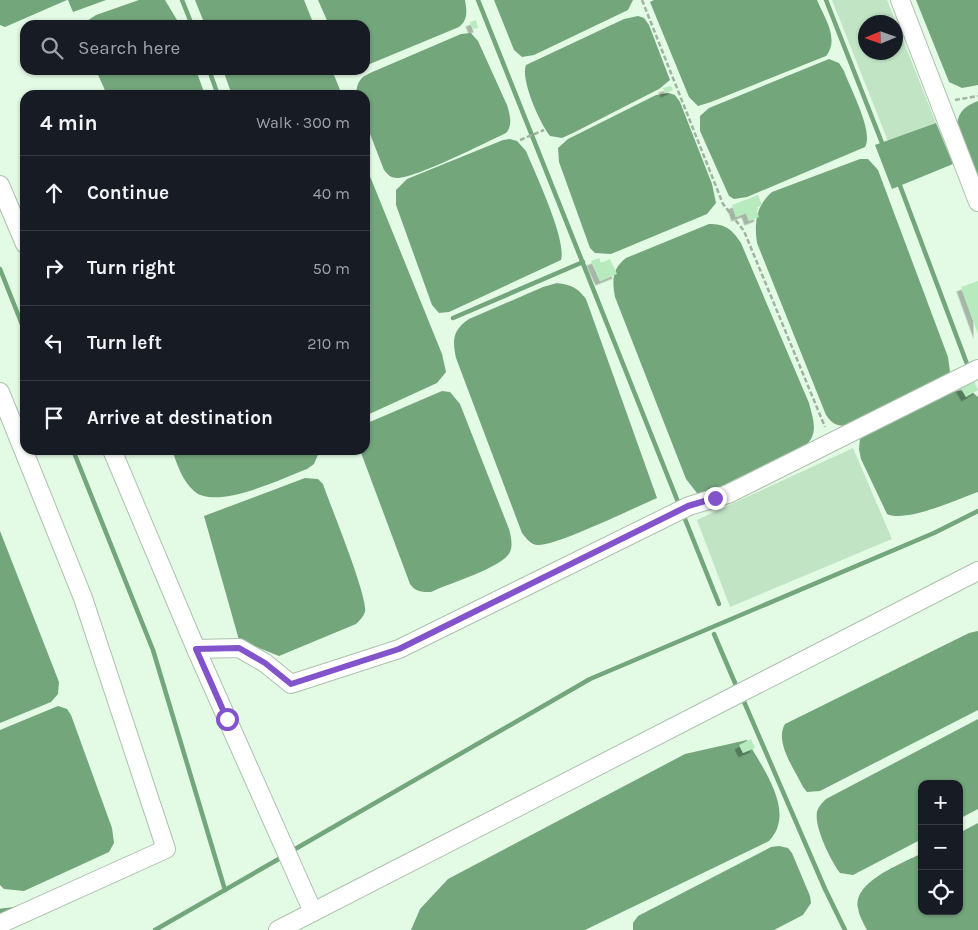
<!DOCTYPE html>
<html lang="en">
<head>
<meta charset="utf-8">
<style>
	:root { --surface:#171b24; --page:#242831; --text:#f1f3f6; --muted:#9ea1a6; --line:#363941 }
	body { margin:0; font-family:Karla,sans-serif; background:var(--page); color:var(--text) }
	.controls { position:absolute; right:15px; bottom:15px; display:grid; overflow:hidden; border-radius:10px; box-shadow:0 1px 4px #0004 }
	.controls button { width:45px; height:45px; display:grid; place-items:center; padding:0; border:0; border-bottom:1px solid var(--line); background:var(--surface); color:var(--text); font:25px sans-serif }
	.compass { position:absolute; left:858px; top:15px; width:45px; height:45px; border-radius:50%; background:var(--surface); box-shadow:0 1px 4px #0004; rotate:268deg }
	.stop { position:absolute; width:15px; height:15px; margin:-11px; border:4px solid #8253cb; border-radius:50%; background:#fff }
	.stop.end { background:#8253cb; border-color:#fff; box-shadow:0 1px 5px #0008 }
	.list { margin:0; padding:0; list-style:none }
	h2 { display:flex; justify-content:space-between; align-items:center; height:65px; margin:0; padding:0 20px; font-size:21px }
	h2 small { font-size:16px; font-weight:400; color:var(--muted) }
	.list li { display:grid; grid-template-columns:32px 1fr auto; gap:15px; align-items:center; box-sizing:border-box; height:75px; padding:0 20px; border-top:1px solid var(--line) }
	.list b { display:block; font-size:19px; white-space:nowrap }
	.list em { font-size:16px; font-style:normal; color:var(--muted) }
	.icon { flex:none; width:28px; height:28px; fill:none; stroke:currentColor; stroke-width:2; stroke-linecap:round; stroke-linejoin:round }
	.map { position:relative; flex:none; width:978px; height:930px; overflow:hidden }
	.search { position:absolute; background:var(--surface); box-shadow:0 1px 4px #0004; left:20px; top:20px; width:350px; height:55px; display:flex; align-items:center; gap:12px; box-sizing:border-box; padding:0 18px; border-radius:15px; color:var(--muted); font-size:19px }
	.panel { position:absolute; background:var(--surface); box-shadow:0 1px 4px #0004; left:20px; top:90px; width:350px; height:365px; border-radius:15px }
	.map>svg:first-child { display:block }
</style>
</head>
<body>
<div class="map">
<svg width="978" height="930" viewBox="0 0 978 930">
	<defs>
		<filter id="shadow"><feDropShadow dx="-4.5" dy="4.5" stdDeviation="0" flood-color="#0004"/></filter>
	</defs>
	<rect width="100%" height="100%" fill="#e3fae5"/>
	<g fill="#c1e4c5" fill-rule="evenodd">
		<path d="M 832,0 L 887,0 L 936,123 L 888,141 ZM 866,22 L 896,22 L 896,52 L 866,52 Z"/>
		<path d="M 853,448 L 892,539 L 730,607 L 697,520 Z"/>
	</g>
	<g fill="#74a67c">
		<path d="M 0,0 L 67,0 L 5,27 L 0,25 Z"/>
		<path d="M 68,0 L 106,0 L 73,12 Z"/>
		<path d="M 139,0 L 165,0 L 180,25 L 81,25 L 96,15 Z"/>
		<path d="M 195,0 L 304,0 L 314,25 L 205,25 Z"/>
		<path d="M 318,0 L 465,0 C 467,11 468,20 459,27 L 365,66 L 365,25 L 329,25 Z"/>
		<path d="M 494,0 L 633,0 L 628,10 L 534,55 L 522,57 L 514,50 Z"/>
		<path d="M 654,0 L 817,0 C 824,17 840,39 826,56 L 711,102 L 698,106 L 689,97 L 650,2 Z"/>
		<path d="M 916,0 L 978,0 L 978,85 L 962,88 L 949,82 Z"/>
		<path d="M 638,16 L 644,18 L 649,25 L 670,80 L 659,89 L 573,133 L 562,138 L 550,136 C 540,124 520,79 526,65 L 624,19 Z"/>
		<path d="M 471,33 L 478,41 L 507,105 C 510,115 513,125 506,133 C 485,143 416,178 397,178 C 391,178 388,175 384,170 L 365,121 L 365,95 L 356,95 C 357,83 359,78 370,73 L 461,34 Z"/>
		<path d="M 829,59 L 839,63 L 844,71 C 850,88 874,132 865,147 L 747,197 L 734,199 L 729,196 L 700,131 L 700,116 L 709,108 Z"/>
		<path d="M 96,70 L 196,70 L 205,95 L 107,95 Z"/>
		<path d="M 223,70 L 332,70 L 342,95 L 232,95 Z"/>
		<path d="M 669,93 L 675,95 L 680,102 L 712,184 L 716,203 L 707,214 L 611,254 L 595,253 L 590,248 L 559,162 L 558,148 L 568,139 L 656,95 Z"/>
		<path d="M 978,101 L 978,181 L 957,124 C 959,110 966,106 978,101 Z"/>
		<path d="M 936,123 L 953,164 L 892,189 L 875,145 Z"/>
		<path d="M 510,139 L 517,141 L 526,151 C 535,173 567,240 561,260 L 449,312 L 439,313 L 432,305 L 396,205 L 396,190 L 407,179 L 503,140 Z"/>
		<path d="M 860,159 L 868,159 L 878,170 L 948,357 L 950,372 L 947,378 L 848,426 C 837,426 832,424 826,415 L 757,243 C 754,223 756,206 772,192 Z"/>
		<path d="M 365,164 L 442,354 L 446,372 L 437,383 L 365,416 Z"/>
		<path d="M 709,224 C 725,224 732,229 741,243 L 809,403 C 813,419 819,433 806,445 L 705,494 L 697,493 L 686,479 L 615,297 C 612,280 612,269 626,258 Z"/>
		<path d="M 557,283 C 571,285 577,287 586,299 L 657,498 C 636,507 554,547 537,545 C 530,544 526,538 522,533 L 456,358 C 452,339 453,330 469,319 L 543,287 Z"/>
		<path d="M 964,390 L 971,391 L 978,397 L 978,492 C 958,499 906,523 887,514 L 861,459 L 859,449 L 860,439 L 864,434 L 952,392 Z"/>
		<path d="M 442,391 L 450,392 L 460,404 L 509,529 C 511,536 513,545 510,552 C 504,567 447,584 431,592 C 421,592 416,592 410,584 L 360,450 L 365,450 L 365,424 Z"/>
		<path d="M 172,450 L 320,450 L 314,464 L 307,469 C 283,478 216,511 194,491 C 182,480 177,464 172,450 Z"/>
		<path d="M 305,478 L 318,479 L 323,484 C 330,505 368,596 365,612 C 363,617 360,620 356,624 L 279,656 L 239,640 L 204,516 Z"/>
		<path d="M 0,531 L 59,682 L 58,694 L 51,702 L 0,723 Z"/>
		<path d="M 978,631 L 978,710 L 820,791 L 807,792 L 803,787 C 795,770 774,742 785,724 L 969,633 Z"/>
		<path d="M 58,706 L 67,709 L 71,715 L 112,828 L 114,843 L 109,852 L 24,891 L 4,889 L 0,885 L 0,730 Z"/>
		<path d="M 978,719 L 978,809 L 959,819 L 959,784 L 922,784 L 922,839 L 853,875 L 840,873 C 831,861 814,827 817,812 C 818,807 822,803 826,799 Z"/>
		<path d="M 747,740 C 762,768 797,812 769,841 L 585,930 L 411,930 L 420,909 L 448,879 L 685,754 Z"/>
		<path d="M 978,823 L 978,930 L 867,930 C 864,924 859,916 858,908 C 853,881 902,864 922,853 L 922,911 L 959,911 L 959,833 Z"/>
		<path d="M 779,846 L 788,848 L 792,853 L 810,896 L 811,903 L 803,915 L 774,930 L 633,930 L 633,923 L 638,916 L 771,847 Z"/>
	</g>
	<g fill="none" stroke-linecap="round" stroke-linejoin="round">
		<g stroke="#74a67c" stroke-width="4.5">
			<path d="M 182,0 L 192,25"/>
			<path d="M 478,0 L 680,507"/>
			<path d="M 826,0 L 884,148"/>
			<path d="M 209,70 L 218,95"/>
			<path d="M 899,183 L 967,364 L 971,367"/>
			<path d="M 0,269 L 25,332"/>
			<path d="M 453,318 L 583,262"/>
			<path d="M 73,450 L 153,650 L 225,890"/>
			<path d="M 353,450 L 354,452"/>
			<path d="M 683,514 L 719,604"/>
			<path d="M 714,634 L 738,690"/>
			<path d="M 742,697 L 825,889 L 845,930"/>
			<path d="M 290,852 L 590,679 L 934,533 L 978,511"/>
			<path d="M 0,911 L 16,909"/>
			<path d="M 155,930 L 284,856"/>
		</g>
	</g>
	<g fill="#b7ebbe" filter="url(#shadow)">
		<path d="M 476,20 L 478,28 L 473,29 L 470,22 Z"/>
		<path d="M 671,86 L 673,90 L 665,93 L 663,88 Z"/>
		<path d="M 758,195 L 762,205 L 756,208 L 759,217 L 749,221 L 746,213 L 736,217 L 732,205 Z"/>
		<path d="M 599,258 L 601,263 L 610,259 L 617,274 L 600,281 L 591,261 Z"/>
		<path d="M 978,281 L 978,334 L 961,287 Z"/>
		<path d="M 973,379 L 978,390 L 966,397 L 960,387 Z"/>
		<path d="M 751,739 L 755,748 L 743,753 L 739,745 Z"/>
	</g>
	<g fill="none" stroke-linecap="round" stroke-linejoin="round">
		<g stroke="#acc2ae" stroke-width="20">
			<g id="minor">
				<path d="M 900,0 L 978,202"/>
				<path d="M 0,185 L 25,244"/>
				<path d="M 0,392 L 83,598 L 166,849 L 0,924"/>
				<path d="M 112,450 L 196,649 L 313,912"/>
				<path d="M 196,649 L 239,648 L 265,663 L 291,684 L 399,649 L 689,506 L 728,494 L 978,369"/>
				<path d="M 278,930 L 978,571"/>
			</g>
		</g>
		<g stroke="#a0b2a2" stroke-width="2.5" stroke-dasharray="5 2.5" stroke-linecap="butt">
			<path d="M 642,0 L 723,204 L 744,231 L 825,427"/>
			<path d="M 955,100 L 978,96"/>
			<path d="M 520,140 L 544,130"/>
		</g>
		<use href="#minor" stroke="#fff" stroke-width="18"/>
	</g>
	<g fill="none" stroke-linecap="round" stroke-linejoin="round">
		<path stroke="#8253cb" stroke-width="6" d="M 227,719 L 196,649 L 239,648 L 265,663 L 291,684 L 399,649 L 688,506 L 715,498"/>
	</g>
</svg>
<div class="controls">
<button>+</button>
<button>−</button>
<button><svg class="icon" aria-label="locate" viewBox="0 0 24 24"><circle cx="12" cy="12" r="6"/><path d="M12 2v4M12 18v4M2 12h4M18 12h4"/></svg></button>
</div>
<svg class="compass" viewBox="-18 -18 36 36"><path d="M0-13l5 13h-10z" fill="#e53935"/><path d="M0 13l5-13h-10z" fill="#9ea1a6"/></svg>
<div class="stop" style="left:227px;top:719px"></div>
<div class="stop end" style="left:715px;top:498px"></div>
<div class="search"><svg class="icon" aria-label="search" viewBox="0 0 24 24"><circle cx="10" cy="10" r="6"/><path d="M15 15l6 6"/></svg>Search here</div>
<section class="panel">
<h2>4 min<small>Walk · 300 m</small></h2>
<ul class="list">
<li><svg class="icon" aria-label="ahead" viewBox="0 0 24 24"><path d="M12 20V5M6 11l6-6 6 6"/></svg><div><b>Continue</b></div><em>40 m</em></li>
<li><svg class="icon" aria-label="right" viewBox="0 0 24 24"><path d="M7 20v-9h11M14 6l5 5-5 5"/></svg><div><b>Turn right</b></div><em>50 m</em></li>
<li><svg class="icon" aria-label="left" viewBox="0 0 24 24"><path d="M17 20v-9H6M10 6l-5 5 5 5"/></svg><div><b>Turn left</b></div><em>210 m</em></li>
<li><svg class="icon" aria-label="arrive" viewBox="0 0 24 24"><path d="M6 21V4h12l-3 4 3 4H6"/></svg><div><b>Arrive at destination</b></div></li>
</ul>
</section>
</div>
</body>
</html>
